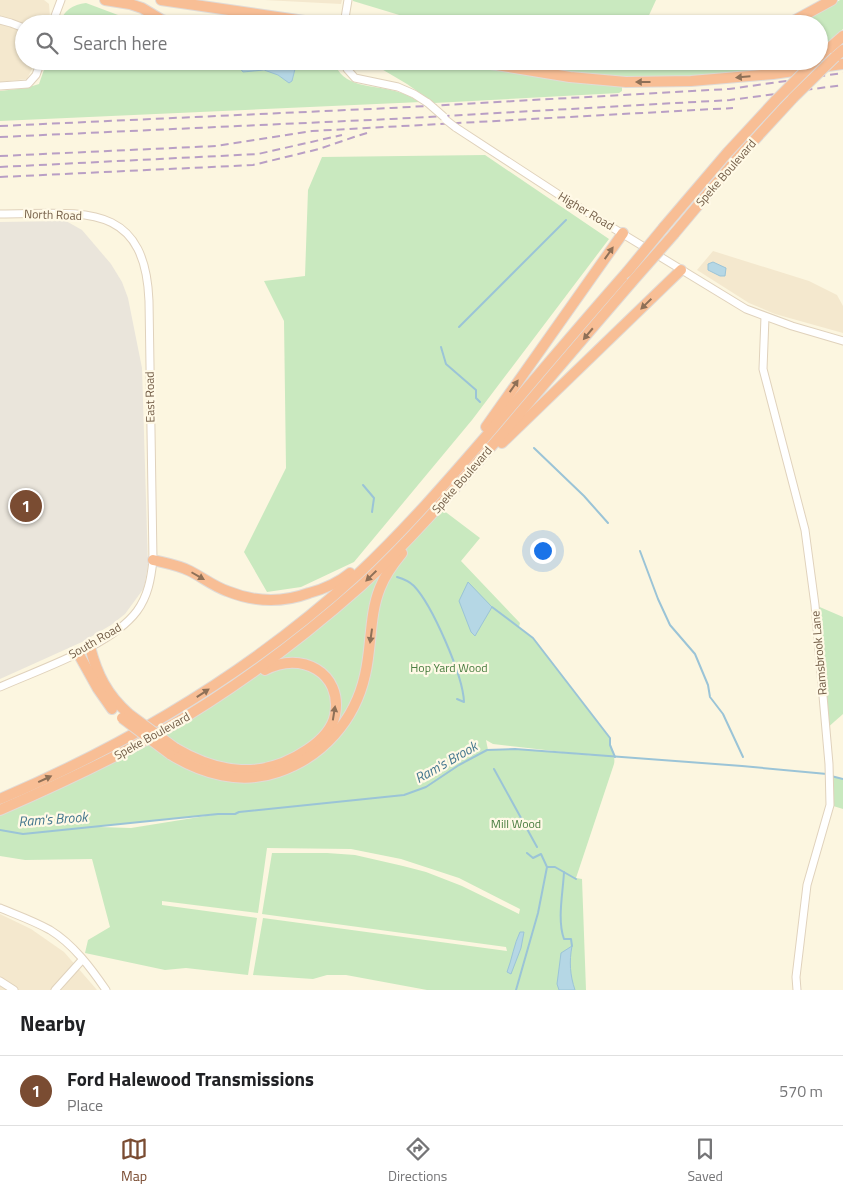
<!DOCTYPE html>
<html lang="en">
<head>
<meta charset="utf-8">
<style>
	:root { --surface:#fff; --page:#f6f6f6; --text:#202124; --muted:#757577; --line:#e0e0e0; --accent:#7a4c32 }
	body { margin:0; font-family:"Titillium Web",sans-serif; background:var(--page); color:var(--text) }
	.you { position:absolute; left:542px; top:550px; width:18px; height:18px; margin:-12px; border:4px solid #fff; border-radius:50%; background:#1a73e8; box-shadow:0 0 0 8px #1a73e833 }
	.badge { display:grid; place-items:center; width:32px; height:32px; border-radius:50%; background:var(--accent); color:#fff; font-size:16px; font-weight:700 }
	.pin { position:absolute; translate:-50% -50%; border:2px solid #fff; box-shadow:0 1px 5px #0006 }
	.list { margin:0; padding:0; list-style:none }
	h2 { display:flex; justify-content:space-between; align-items:center; height:65px; margin:0; padding:0 20px; font-size:21px }
	h2 small { font-size:16px; font-weight:400; color:var(--muted) }
	.list li { display:grid; grid-template-columns:32px 1fr auto; gap:15px; align-items:center; box-sizing:border-box; height:70px; padding:0 20px; border-top:1px solid var(--line) }
	.list b { display:block; font-size:19px; white-space:nowrap }
	.list p { margin:0; font-size:16px; white-space:nowrap; color:var(--muted) }
	.list em { font-size:16px; font-style:normal; color:var(--muted) }
	.icon { flex:none; width:28px; height:28px; fill:none; stroke:currentColor; stroke-width:2; stroke-linecap:round; stroke-linejoin:round }
	.map { position:relative; flex:none; width:843px; height:990px; overflow:hidden }
	.search { position:absolute; background:var(--surface); box-shadow:0 1px 4px #0004; left:15px; right:15px; top:15px; height:55px; display:flex; align-items:center; gap:12px; box-sizing:border-box; padding:0 18px; border-radius:28px; color:var(--muted); font-size:19px }
	.sheet { height:135px; background:var(--surface) }
	nav { display:flex; justify-content:space-around; align-items:center; box-sizing:border-box; height:70px; border-top:1px solid var(--line); background:var(--surface); font-size:14px; color:var(--muted) }
	nav a { display:grid; justify-items:center; gap:2px }
	nav .on { color:var(--accent) }
	.map>svg:first-child { display:block }
</style>
</head>
<body>
<div class="map">
<svg width="843" height="990" viewBox="0 0 843 990">
	<rect width="100%" height="100%" fill="#fcf6e0"/>
	<g fill="#f4e8ce">
		<path d="M 0,0 L 44,0 L 49,4 L 50,17 L 45,24 L 24,24 L 24,61 L 36,61 L 27,79 L 0,82 Z"/>
		<path d="M 264,0 L 342,0 L 341,4 Z"/>
		<path d="M 713,251 L 809,281 L 837,295 L 843,306 L 843,333 L 775,314 L 749,303 L 697,270 Z"/>
		<path d="M 0,914 L 31,929 L 64,952 L 97,990 L 0,990 Z"/>
	</g>
	<path fill="#eae5db" d="M 66,221 L 82,230 L 111,264 L 122,282 L 128,298 L 142,368 L 148,565 L 144,588 L 125,614 L 111,625 L 82,642 L 0,679 L 0,222 Z"/>
	<g fill="#c9e9bf" fill-rule="evenodd">
		<path d="M 353,0 L 656,0 L 645,24 L 429,24 L 353,1 Z"/>
		<path d="M 840,0 L 843,0 L 843,29 L 819,50 L 819,24 L 800,24 Z"/>
		<path d="M 86,3 L 142,24 L 59,24 C 63,11 73,4 86,3 Z"/>
		<path d="M 47,61 L 239,61 L 239,67 C 254,70 275,69 286,81 L 292,81 L 297,61 L 334,61 C 341,88 373,85 395,91 C 404,93 412,98 421,102 L 0,121 L 0,91 L 26,88 L 39,84 Z"/>
		<path d="M 368,61 L 441,61 L 565,80 L 622,85 L 622,91 L 619,93 L 434,103 L 407,84 Z"/>
		<path d="M 492,61 L 520,61 L 561,66 L 626,66 L 672,61 L 806,61 L 802,65 C 748,72 693,80 639,78 C 589,76 541,68 492,61 Z"/>
		<path d="M 485,155 L 609,239 L 472,420 L 354,562 L 301,587 L 267,592 L 244,552 L 286,468 L 284,321 L 264,281 L 305,276 L 308,190 L 322,157 Z"/>
		<path d="M 439,507 L 480,538 L 461,561 L 520,623 L 519,627 L 533,638 L 610,738 C 610,747 616,755 614,764 L 576,878 L 582,879 L 586,990 L 427,990 L 346,975 L 327,975 L 313,979 L 253,975 L 263,918 L 507,951 L 506,947 L 262,914 L 272,853 L 327,853 L 355,855 L 403,866 L 426,872 L 462,886 L 519,914 L 520,909 L 459,878 L 401,859 L 351,849 L 267,848 L 258,913 L 162,901 L 162,905 L 257,918 L 248,975 L 186,968 L 165,970 L 85,953 L 88,940 L 110,927 L 92,859 L 25,860 L 0,856 L 0,810 L 74,778 L 151,740 C 166,751 180,761 197,768 C 247,789 307,773 339,730 L 332,725 C 297,775 225,783 176,749 C 170,745 165,738 160,732 C 266,669 356,597 439,507 ZM 486,740 L 493,744 L 598,756 L 515,749 L 488,750 ZM 218,814 L 131,828 L 99,827 L 99,826 Z"/>
		<path d="M 815,605 L 843,617 L 843,714 L 826,729 Z"/>
		<path d="M 829,775 L 843,779 L 843,809 L 830,805 Z"/>
	</g>
	<g fill="#b5d7e5" stroke="#9bc4d7">
		<path d="M 239,61 L 297,61 L 292,81 L 289,83 L 278,75 L 264,70 L 243,72 L 239,67 Z"/>
		<path d="M 713,262 L 726,268 L 725,276 L 720,276 L 708,270 L 708,264 Z"/>
		<path d="M 468,582 L 492,607 L 475,636 L 471,632 L 459,601 Z"/>
		<path d="M 520,932 L 524,932 L 521,948 L 511,974 L 507,972 C 512,959 514,944 520,932 Z"/>
		<path d="M 572,946 C 569,962 570,975 575,990 L 559,990 L 557,984 L 561,953 Z"/>
	</g>
	<g fill="none" stroke-linecap="round" stroke-linejoin="round">
		<g stroke="#9bc4d7" stroke-width="2">
			<path d="M 459,327 L 566,220"/>
			<path d="M 441,347 L 446,364 L 476,390 L 476,398 L 480,402"/>
			<path d="M 534,448 L 584,496 L 608,523"/>
			<path d="M 363,485 L 374,498 L 372,512"/>
			<path d="M 640,551 L 658,599 L 670,625 L 695,654 L 708,685 L 710,697 L 723,714 L 743,757"/>
			<path d="M 397,577 C 404,579 409,581 414,586 C 432,605 463,675 464,702 L 457,699"/>
			<path d="M 492,607 L 533,638 L 610,738 L 610,745 L 615,757"/>
			<path d="M 494,769 L 537,847"/>
			<path d="M 831,776 L 843,779"/>
			<path d="M 0,830 L 23,834 L 218,814 L 235,814 L 239,812 L 404,795 L 426,787 L 459,765 L 487,750 L 515,749 L 742,766 L 827,774"/>
			<path d="M 547,867 L 555,867 L 576,879"/>
			<path d="M 564,872 C 563,893 557,920 564,939 L 571,939 L 572,946"/>
			<path d="M 516,990 L 538,913 L 547,867 L 541,854 L 533,858 L 527,853"/>
		</g>
		<g stroke="#e0d2bc" stroke-width="9">
			<g id="minor">
				<path d="M 0,20 L 11,23 L 24,28"/>
				<path d="M 52,24 L 61,0"/>
				<path d="M 344,24 L 348,0"/>
				<path d="M 345,61 L 347,69 L 355,78 L 398,87 L 414,94 L 428,103"/>
				<path d="M 0,86 L 28,84 L 36,75 L 41,61"/>
				<path d="M 455,127 L 567,200 L 746,309 L 792,326 L 843,341"/>
				<path d="M 0,214 C 78,214 145,198 149,301 L 153,560 C 151,579 148,596 137,611 C 111,646 40,669 0,687"/>
				<path d="M 765,317 L 763,369 L 805,530 L 815,605 L 829,764 L 830,805 L 807,885 L 796,977 L 797,990"/>
				<path d="M 0,908 C 17,915 34,921 50,930 C 73,944 91,968 106,990"/>
				<path d="M 0,981 L 14,990"/>
				<path d="M 55,990 L 82,960"/>
			</g>
		</g>
		<g stroke="#e0dbd7" stroke-width="12">
			<g id="highway">
				<path d="M 105,0 L 130,4 L 142,8 L 162,20 L 179,24"/>
				<path d="M 161,0 L 325,24"/>
				<path d="M 788,24 L 832,0"/>
				<path d="M 819,57 L 843,36"/>
				<path d="M 835,57 L 843,50"/>
				<path d="M 472,61 L 570,77 L 626,82 L 691,81 L 773,74 L 843,64"/>
				<path d="M 555,61 L 591,63 L 622,61"/>
				<path d="M 664,227 L 728,152 L 776,100"/>
				<path d="M 674,234 L 736,160 L 793,98"/>
				<path d="M 486,427 L 623,233"/>
				<path d="M 502,443 L 681,270"/>
				<path d="M 153,560 C 165,563 178,565 190,571 C 202,577 213,586 227,591 C 254,602 282,603 309,593 C 324,589 338,583 350,573"/>
				<path d="M 90,647 C 97,674 107,695 129,714"/>
				<path d="M 78,653 L 98,689 L 112,709"/>
				<path d="M 175,748 C 219,774 263,780 307,750 C 319,742 332,730 335,715 C 343,673 301,650 265,670"/>
				<path d="M 170,754 C 202,774 241,785 278,772 C 323,757 355,720 365,675 C 372,646 369,615 380,588 C 385,575 393,564 402,553"/>
				<path d="M 0,799 C 131,743 253,670 358,574 C 407,528 451,477 494,427 C 538,375 582,323 627,272"/>
				<path d="M 0,810 C 55,786 109,761 162,731 C 233,690 299,641 361,586 C 412,539 457,486 503,433 C 545,383 588,333 631,283"/>
			</g>
		</g>
		<use href="#minor" stroke="#fff" stroke-width="7"/>
		<use href="#highway" stroke="#f8be95" stroke-width="10"/>
		<g stroke="#b99fc5" stroke-width="2" stroke-dasharray="8 5" stroke-linecap="butt">
			<path d="M 0,126 L 391,108 L 729,89 L 843,73"/>
			<path d="M 0,137 L 391,119 L 730,100 L 843,85"/>
			<path d="M 0,156 L 216,146 L 312,131 L 733,108"/>
			<path d="M 0,167 L 258,154 L 342,135"/>
			<path d="M 0,177 L 253,165 L 319,149 L 354,137 L 367,133"/>
		</g>
		<g stroke="#e0d2bc" stroke-width="9" stroke-linecap="butt">
			<g id="minor-bridge">
				<path d="M 428,103 L 444,117"/>
				<path d="M 446,120 L 455,127"/>
			</g>
		</g>
		<g stroke="#e0dbd7" stroke-width="12" stroke-linecap="butt">
			<g id="highway-bridge">
				<path d="M 793,98 L 835,57"/>
				<path d="M 776,100 L 815,61"/>
				<path d="M 627,272 L 664,227"/>
				<path d="M 631,283 L 674,234"/>
				<path d="M 129,714 L 175,748"/>
				<path d="M 122,718 L 170,754"/>
			</g>
		</g>
		<use href="#minor-bridge" stroke="#fff" stroke-width="7"/>
		<use href="#highway-bridge" stroke="#f8be95" stroke-width="10"/>
	</g>
	<defs><path id="oneway-solid" d="M-6-.8H1V-3.2L6.5 0L1 3.2V.8H-6Z" transform="scale(1.25)"/></defs>
	<g fill="#8e7057">
		<use href="#oneway-solid" transform="translate(743 77) rotate(175)"/>
		<use href="#oneway-solid" transform="translate(643 82) rotate(180)"/>
		<use href="#oneway-solid" transform="translate(609 253) rotate(-55)"/>
		<use href="#oneway-solid" transform="translate(646 304) rotate(136)"/>
		<use href="#oneway-solid" transform="translate(588 334) rotate(130)"/>
		<use href="#oneway-solid" transform="translate(514 386) rotate(-55)"/>
		<use href="#oneway-solid" transform="translate(198 576) rotate(30)"/>
		<use href="#oneway-solid" transform="translate(371 576) rotate(136)"/>
		<use href="#oneway-solid" transform="translate(371 636) rotate(98)"/>
		<use href="#oneway-solid" transform="translate(203 693) rotate(-33)"/>
		<use href="#oneway-solid" transform="translate(334 713) rotate(-81)"/>
		<use href="#oneway-solid" transform="translate(45 779) rotate(-25)"/>
	</g>
	<g text-anchor="middle" stroke-width="4.5" stroke-linejoin="round" paint-order="stroke">
		<g font-size="12" fill="#735d47" stroke="#fff9e6">
			<text transform="translate(726 173) rotate(-49)" y="4">Speke Boulevard</text>
			<text transform="translate(586 211) rotate(31)" y="4">Higher Road</text>
			<text transform="translate(53 215) rotate(2)" y="4">North Road</text>
			<text transform="translate(150 397) rotate(-91)" y="4">East Road</text>
			<text transform="translate(462 480) rotate(-49)" y="4">Speke Boulevard</text>
			<text transform="translate(95 641) rotate(-30)" y="4">South Road</text>
			<text transform="translate(819 653) rotate(-95)" y="4">Ramsbrook Lane</text>
			<text transform="translate(152 736) rotate(-29)" y="4">Speke Boulevard</text>
		</g>
		<g font-size="12" fill="#4a7e41" stroke="#fff9e6">
			<text x="449" y="672">Hop Yard Wood</text>
			<text x="516" y="828">Mill Wood</text>
		</g>
		<g font-size="14" font-style="italic" fill="#43768e" stroke="#fff9e6">
			<text transform="translate(446 762) rotate(-30)" y="5">Ram's Brook</text>
			<text transform="translate(53 819) rotate(-4)" y="5">Ram's Brook</text>
		</g>
	</g>
</svg>
<div class="you"></div>
<div class="pin badge" style="left:26px;top:506px">1</div>
<div class="search"><svg class="icon" aria-label="search" viewBox="0 0 24 24"><circle cx="10" cy="10" r="6"/><path d="M15 15l6 6"/></svg>Search here</div>
</div>
<section class="sheet">
<h2>Nearby<small></small></h2>
<ul class="list">
<li><span class="badge">1</span><div><b>Ford Halewood Transmissions</b><p>Place</p></div><em>570 m</em></li>
</ul>
</section>
<nav>
<a class="on"><svg class="icon" aria-label="map" viewBox="0 0 24 24"><path d="M3 6l6-2 6 2 6-2v14l-6 2-6-2-6 2zM9 4v14M15 6v14"/></svg>Map</a>
<a><svg class="icon" aria-label="directions" viewBox="0 0 24 24"><path d="M12 3l9 9-9 9-9-9zM9 14v-3h6M13 9l2 2-2 2"/></svg>Directions</a>
<a><svg class="icon" aria-label="saved" viewBox="0 0 24 24"><path d="M7 4h10v16l-5-4-5 4z"/></svg>Saved</a>
</nav>
</body>
</html>
